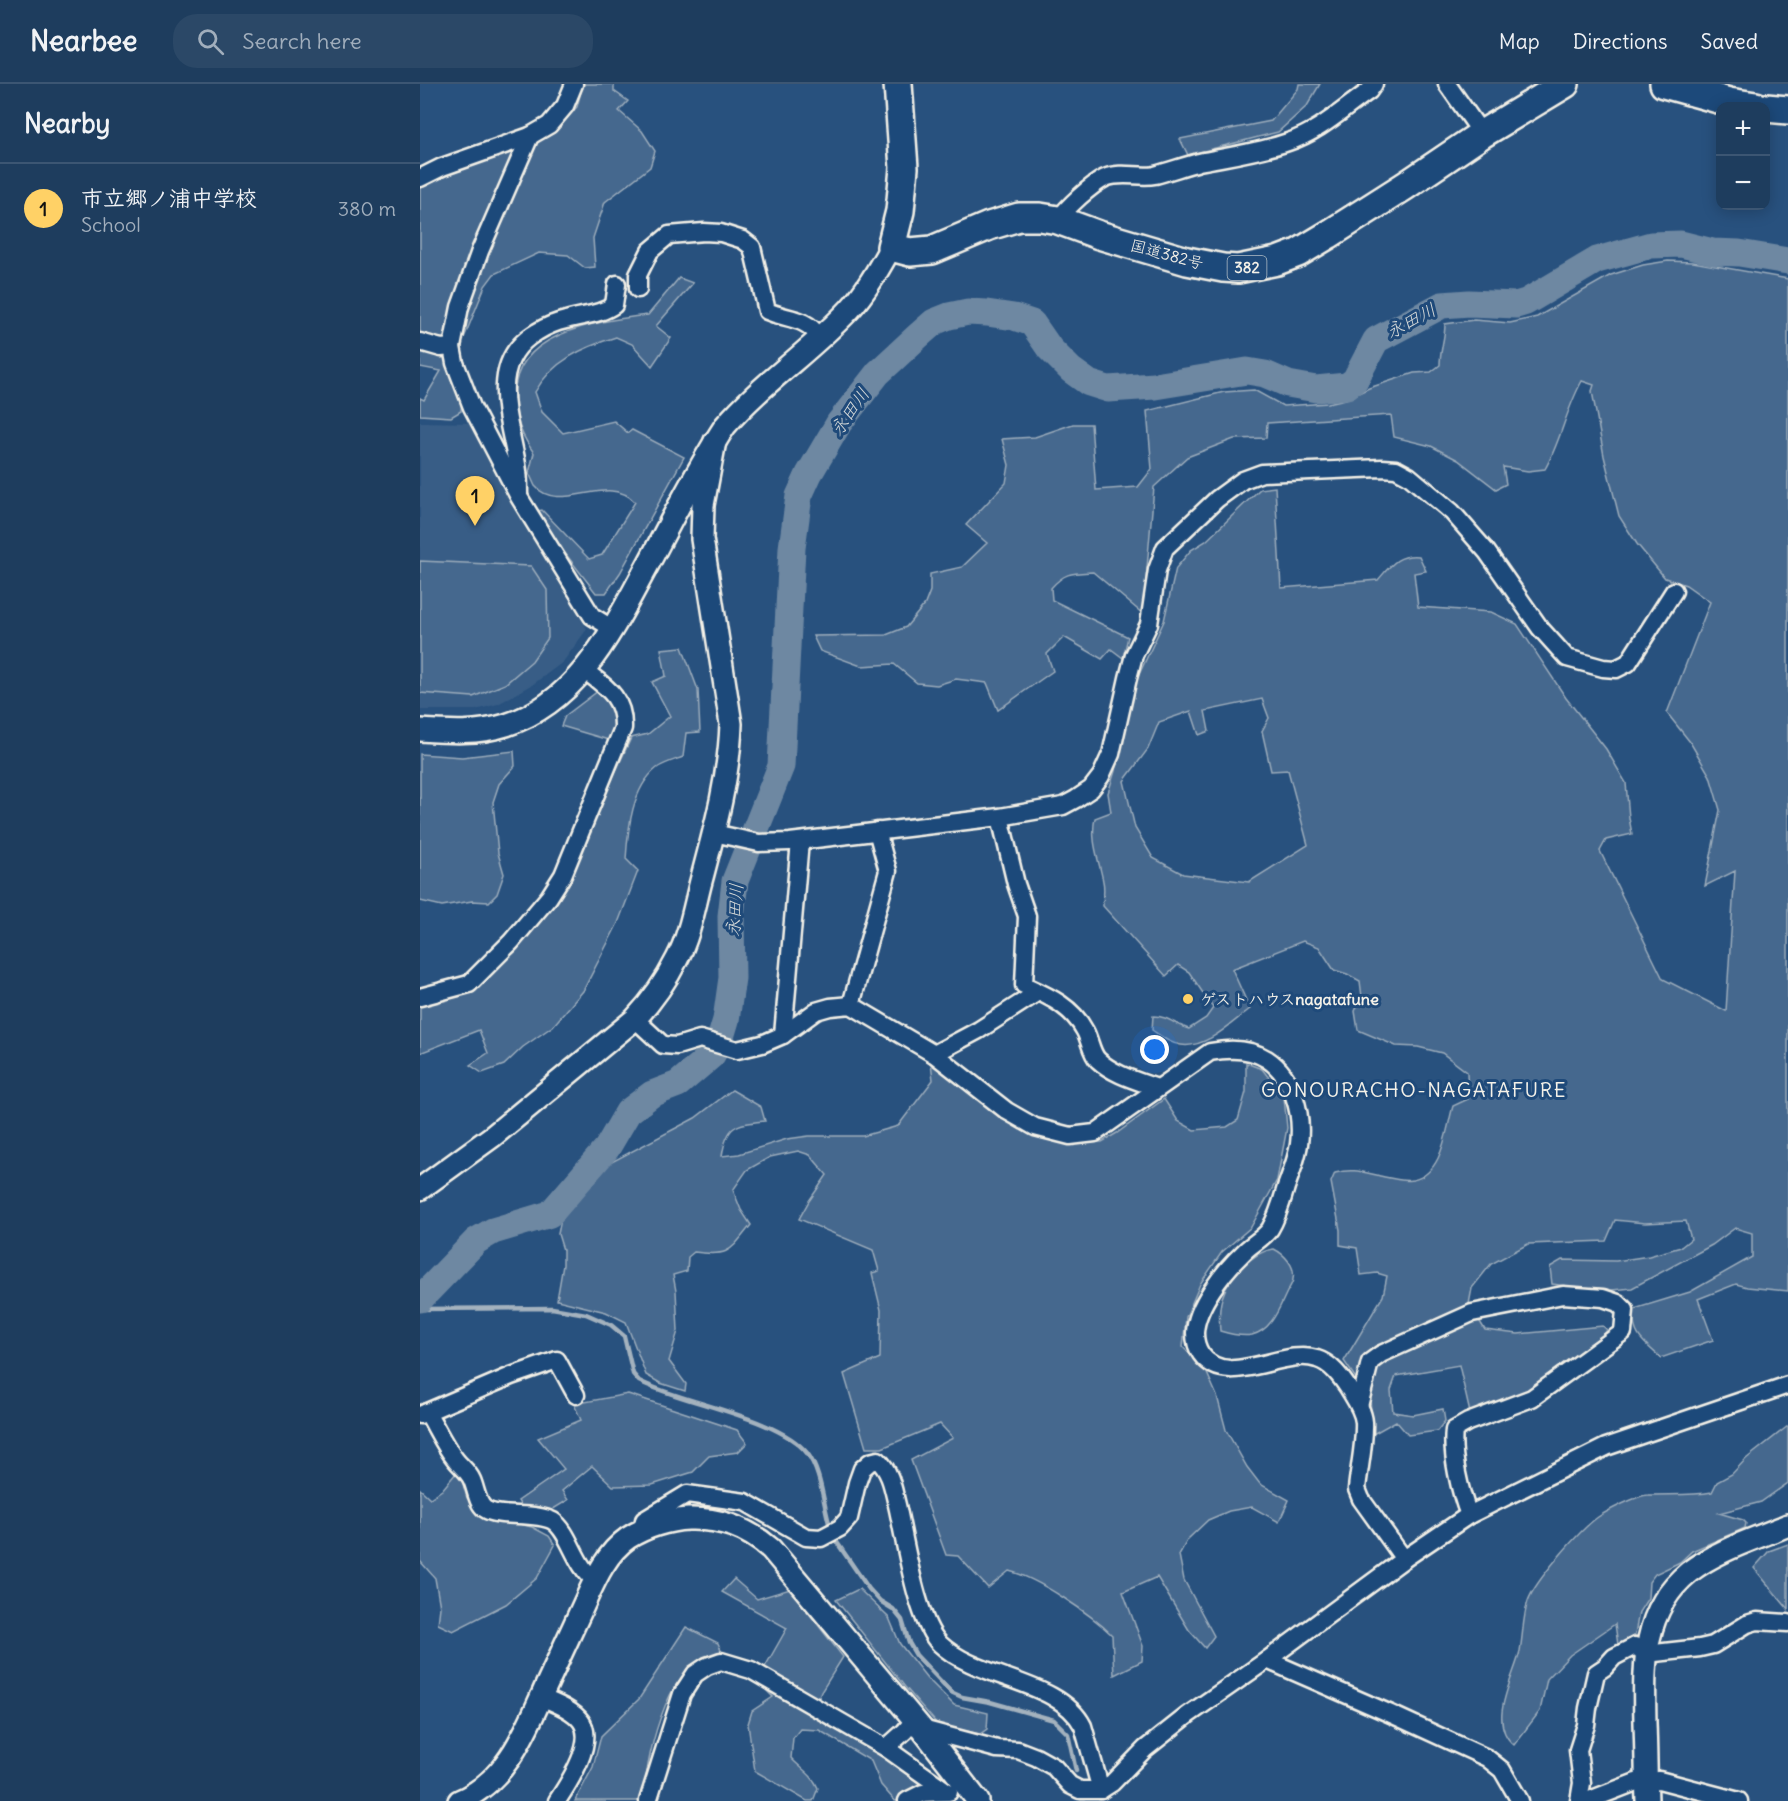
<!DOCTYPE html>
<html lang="en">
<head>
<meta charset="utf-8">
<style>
	:root { --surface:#1e3d5e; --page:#2b4867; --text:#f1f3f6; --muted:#a1aebc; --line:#3c5673; --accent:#ffd166 }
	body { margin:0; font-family:Delius,"Klee One",sans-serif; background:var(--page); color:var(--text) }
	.controls { position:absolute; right:18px; top:18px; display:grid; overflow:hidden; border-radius:12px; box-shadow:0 3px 15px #0003 }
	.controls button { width:54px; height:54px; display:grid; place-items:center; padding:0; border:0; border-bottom:2px solid var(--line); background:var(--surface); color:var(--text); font:30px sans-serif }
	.you { position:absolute; left:735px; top:966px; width:21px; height:21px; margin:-15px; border:4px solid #fff; border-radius:50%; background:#1a73e8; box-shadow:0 0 0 9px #1a73e833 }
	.badge { display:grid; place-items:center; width:39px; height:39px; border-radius:50%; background:var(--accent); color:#111; font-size:20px; font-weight:700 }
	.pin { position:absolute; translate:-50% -50px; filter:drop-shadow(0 2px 3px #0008) }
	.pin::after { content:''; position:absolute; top:32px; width:21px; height:18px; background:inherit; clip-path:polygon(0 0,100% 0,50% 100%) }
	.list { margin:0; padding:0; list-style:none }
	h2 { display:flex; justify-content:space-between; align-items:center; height:78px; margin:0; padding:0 24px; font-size:26px }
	h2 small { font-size:20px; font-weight:400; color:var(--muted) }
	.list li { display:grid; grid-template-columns:39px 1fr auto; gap:18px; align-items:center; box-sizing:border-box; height:90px; padding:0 24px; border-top:2px solid var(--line) }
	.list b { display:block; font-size:22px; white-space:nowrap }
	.list p { margin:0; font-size:20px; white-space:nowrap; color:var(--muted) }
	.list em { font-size:20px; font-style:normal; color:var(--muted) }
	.icon { flex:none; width:33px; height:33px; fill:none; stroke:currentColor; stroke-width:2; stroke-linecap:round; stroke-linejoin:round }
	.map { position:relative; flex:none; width:1368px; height:1717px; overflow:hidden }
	header { display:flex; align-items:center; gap:36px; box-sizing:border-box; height:84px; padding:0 30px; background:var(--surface); border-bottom:2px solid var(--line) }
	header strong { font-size:28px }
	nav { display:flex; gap:33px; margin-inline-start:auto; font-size:21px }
	.search { width:420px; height:54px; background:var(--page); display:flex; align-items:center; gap:15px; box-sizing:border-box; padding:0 21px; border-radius:24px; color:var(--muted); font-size:22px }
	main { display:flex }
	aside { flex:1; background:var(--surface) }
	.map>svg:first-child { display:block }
</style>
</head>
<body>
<header>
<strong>Nearbee</strong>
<div class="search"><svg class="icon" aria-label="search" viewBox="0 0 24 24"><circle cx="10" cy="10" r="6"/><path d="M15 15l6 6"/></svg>Search here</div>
<nav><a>Map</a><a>Directions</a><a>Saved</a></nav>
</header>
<main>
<aside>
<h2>Nearby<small></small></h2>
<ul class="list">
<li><span class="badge">1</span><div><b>市立郷ノ浦中学校</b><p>School</p></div><em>380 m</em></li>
</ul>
</aside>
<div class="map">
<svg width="1368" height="1717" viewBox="0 0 1368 1717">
	<rect width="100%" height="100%" fill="#28517e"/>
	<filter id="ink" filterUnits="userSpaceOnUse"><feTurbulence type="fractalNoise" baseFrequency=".0167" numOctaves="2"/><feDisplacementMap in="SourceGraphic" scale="12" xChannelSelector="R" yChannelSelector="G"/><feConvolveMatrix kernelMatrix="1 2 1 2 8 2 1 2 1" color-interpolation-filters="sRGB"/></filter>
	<g filter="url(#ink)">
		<path fill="#375d86" d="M 0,338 L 53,339 L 167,545 L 143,578 L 112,601 L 78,620 L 56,626 L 0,626 Z"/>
		<g fill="#45688e" stroke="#9cacbb" stroke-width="1.5" fill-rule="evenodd">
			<path d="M 163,0 L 194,0 L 194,7 L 208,17 L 199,27 L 222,47 L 235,67 L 230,83 L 185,118 L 173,154 L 175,183 L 165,184 L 148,171 L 119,169 L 74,190 L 65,202 L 44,254 L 29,254 L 42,313 L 41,327 L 31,333 L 0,331 L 0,314 L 4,316 L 21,287 L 0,283 L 0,105 L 17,92 L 120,54 L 137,45 L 157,23 Z"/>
			<path d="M 879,0 L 900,0 L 887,22 L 858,48 L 768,71 L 760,55 L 851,37 L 878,5 Z"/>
			<path d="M 1248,177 L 1273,178 L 1368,195 L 1368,1207 L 1327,1203 L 1316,1200 L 1278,1215 L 1293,1256 L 1241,1274 C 1223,1258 1211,1251 1214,1225 L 1270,1208 L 1332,1173 L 1332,1149 L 1315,1144 L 1292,1161 L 1212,1204 L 1182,1207 L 1132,1200 L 1130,1183 L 1142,1176 L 1196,1177 L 1229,1172 L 1261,1163 L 1271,1155 L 1266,1137 L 1225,1139 L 1195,1136 L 1186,1157 L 1108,1160 L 1071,1180 L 1052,1204 L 1049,1220 L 1065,1246 L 1098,1250 L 1183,1242 L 1187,1246 L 1176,1262 L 1125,1299 L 1101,1311 L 1050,1329 L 1039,1281 L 976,1292 L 971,1306 L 973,1328 L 993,1331 L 1023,1325 L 1025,1337 L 1017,1347 L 988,1351 L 976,1337 L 953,1350 L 950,1315 L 924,1277 L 963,1212 L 967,1192 L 957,1189 L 941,1191 L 937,1164 L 920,1161 L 920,1146 L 911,1098 L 915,1089 C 933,1084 942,1088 960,1092 C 969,1094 984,1098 993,1096 C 1023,1090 1026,1046 1033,1022 L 1048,1015 L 1047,988 L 1022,969 L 998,963 L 976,962 L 938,946 L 935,927 L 942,913 L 940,897 L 927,890 L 914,886 L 899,863 L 883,857 L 812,885 L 830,925 C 811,939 786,965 761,961 C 750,960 741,952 732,946 L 733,932 C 748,932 755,941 769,945 L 786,934 L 793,924 L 769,888 L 758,881 L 746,892 L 683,822 C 683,814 685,805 683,797 C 679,776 670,756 675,734 L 691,728 L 688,709 L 695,687 L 707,628 L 716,597 L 744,537 L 756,484 L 771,466 L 786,457 L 840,405 L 855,403 L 861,504 L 958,496 C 971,481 978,470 999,472 L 1006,487 L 994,489 L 998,523 L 1071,528 L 1097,540 L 1146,614 L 1186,665 L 1206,699 L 1209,734 L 1212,750 L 1186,756 L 1180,767 L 1243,895 L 1306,927 L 1315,787 L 1285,802 L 1300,726 L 1290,692 L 1270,658 L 1247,629 L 1290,518 L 1266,501 L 1245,494 L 1217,460 L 1199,432 L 1184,372 L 1172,307 L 1174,301 L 1162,297 C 1146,325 1141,357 1125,385 L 1108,387 L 1083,383 L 1086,400 L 1076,405 L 1038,376 L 1011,362 L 974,353 L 971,331 L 847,339 L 846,354 L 814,355 L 767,373 L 734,403 L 723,530 L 673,488 C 652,489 645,488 631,504 L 632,516 L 708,553 L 703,574 L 691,565 L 682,575 L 644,553 L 627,570 L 633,587 L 578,626 L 567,599 L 536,595 L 517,601 L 497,599 L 474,580 L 441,582 L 400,567 L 393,552 L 466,551 L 486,543 L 505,520 L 510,507 L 510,490 L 542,483 L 567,459 L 546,441 L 586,399 L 589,381 L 582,355 L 615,353 L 653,340 L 671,340 L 676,406 L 718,403 L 732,385 L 727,327 L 804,308 L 834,306 L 863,322 L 908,319 L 926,315 L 949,304 L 994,289 L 1011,288 L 1020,281 C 1020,266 1025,255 1025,240 L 1054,236 L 1090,239 L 1117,233 L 1191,191 L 1223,181 ZM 842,615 L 849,634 L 842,647 L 851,687 L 868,686 L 888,761 L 829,798 L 763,790 L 733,774 L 715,744 L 704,697 L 728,665 L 739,638 L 771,627 L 779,651 L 789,647 L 785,627 Z"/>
			<path d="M 259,194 L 273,199 L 236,242 L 251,254 L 232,282 L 212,260 L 196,253 C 164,263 132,277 115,308 L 122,328 L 143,349 L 194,337 L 208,349 L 212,346 L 264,373 L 200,489 L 186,509 L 176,509 L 113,428 L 122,426 L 169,475 L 182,471 L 215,418 C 189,388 139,431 115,402 C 113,398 111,393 109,389 L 114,369 C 102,352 97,340 95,319 C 87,249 177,237 228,231 Z"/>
			<path d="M 0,477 L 111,482 L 127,506 L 128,554 L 112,577 L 85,600 L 53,613 L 0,609 Z"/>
			<path d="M 262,563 L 278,606 L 280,648 L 266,649 L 263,673 C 255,676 244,679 237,684 C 212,704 208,744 206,775 L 218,787 L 198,839 L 163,907 L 133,942 L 103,963 L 84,981 L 62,989 L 50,981 L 68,969 L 59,946 L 0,969 L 0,918 L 49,906 L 95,868 L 139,812 L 211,654 L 228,650 L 250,632 L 232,598 L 246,592 L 241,565 Z"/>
			<path d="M 178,607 L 189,616 L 199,638 L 192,657 L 141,642 L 145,632 Z"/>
			<path d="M 94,667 L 95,682 L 79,700 L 73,718 L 78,769 L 84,790 L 77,810 L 69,818 L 52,817 L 22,822 L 0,817 L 0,670 L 42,673 Z"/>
			<path d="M 511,978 L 549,1005 L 654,1059 L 682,1058 L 697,1049 L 744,1015 L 758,1037 L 774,1046 L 807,1043 L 818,1036 L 826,1008 L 826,979 L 842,985 L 864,1013 L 867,1044 L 857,1096 L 831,1143 L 802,1168 L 780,1200 L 766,1233 L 763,1263 L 786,1287 L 797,1312 L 806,1346 L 827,1383 L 840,1400 L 869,1416 L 859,1438 L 832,1423 L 809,1427 L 788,1436 L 768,1455 L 759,1471 L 764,1496 L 794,1552 L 785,1564 L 769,1546 L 737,1493 L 703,1508 L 723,1562 L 722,1577 L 694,1591 L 692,1551 C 671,1530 618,1494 589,1487 L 568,1504 L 538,1472 L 526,1471 L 491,1376 L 533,1354 L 520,1340 L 462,1364 L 446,1364 L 424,1290 L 460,1274 L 461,1226 L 452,1189 L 459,1187 L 453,1166 L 379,1135 L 389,1117 L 407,1091 L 390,1071 L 378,1067 L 350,1073 L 327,1086 L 313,1106 L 321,1126 L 331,1141 C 310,1167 310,1173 274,1168 L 268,1173 L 267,1187 L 253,1191 L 256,1207 L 258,1247 L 249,1277 L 266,1300 L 265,1307 L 240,1299 L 226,1291 L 206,1238 L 186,1228 L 137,1216 L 143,1181 L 143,1166 L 138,1150 L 143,1125 L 184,1082 L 275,1034 L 312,1006 L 341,1023 L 345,1037 C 316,1040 307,1040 302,1072 L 319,1070 L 367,1055 L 389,1052 L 443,1052 L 478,1042 L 513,996 Z"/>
			<path d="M 854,1165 C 864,1170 876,1182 873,1195 C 873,1199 869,1204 867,1208 C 859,1224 852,1246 832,1251 C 821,1253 810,1250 800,1247 C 799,1236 799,1225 802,1214 C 808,1194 833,1167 854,1165 Z"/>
			<path d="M 208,1310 L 317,1346 L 327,1359 L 318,1368 L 289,1372 L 273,1388 L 232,1401 L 193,1402 L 172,1382 L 142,1407 L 148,1416 L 130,1427 L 103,1425 L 98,1417 L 144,1385 L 118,1354 L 161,1336 L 154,1320 Z"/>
			<path d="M 1368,1342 L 1368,1399 L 1341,1418 L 1299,1429 L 1323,1436 L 1326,1439 L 1325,1444 L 1272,1467 L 1260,1478 L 1235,1490 L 1229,1498 L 1228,1514 L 1219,1528 L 1215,1550 L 1210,1559 L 1198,1561 L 1195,1540 L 1150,1571 L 1127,1595 L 1120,1627 L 1094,1661 C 1066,1638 1094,1594 1100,1567 C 1103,1551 1103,1532 1108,1517 C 1115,1497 1161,1445 1178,1433 C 1187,1427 1218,1411 1228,1411 C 1250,1410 1271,1412 1292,1408 L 1297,1398 L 1312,1390 L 1326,1375 Z"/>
			<path d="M 36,1389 L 41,1393 L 47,1414 L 61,1431 L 112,1443 L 129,1452 L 135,1461 L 117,1494 L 86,1520 L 33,1547 L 18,1540 L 20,1523 L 15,1494 L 0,1477 L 0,1405 L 10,1414 L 22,1406 Z"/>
			<path d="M 1368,1460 L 1368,1525 L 1334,1484 L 1349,1467 Z"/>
			<path d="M 314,1495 L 337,1515 L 370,1505 L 423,1573 L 401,1608 L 393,1628 L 463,1669 L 525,1717 L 475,1717 L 461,1701 L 451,1677 L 399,1646 L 380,1645 L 373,1654 L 371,1674 C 381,1685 392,1690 398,1704 L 393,1717 L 387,1717 L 335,1687 L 328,1640 L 332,1627 L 353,1613 L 337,1597 L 367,1544 L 302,1508 Z"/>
			<path d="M 439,1505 L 469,1534 L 480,1560 L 507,1594 L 534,1621 L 568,1629 L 567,1645 L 560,1650 L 518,1641 L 485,1603 L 416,1516 Z"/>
			<path d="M 266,1543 L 298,1559 L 302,1569 C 287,1575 272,1581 262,1593 C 244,1614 233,1654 228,1681 C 226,1694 225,1704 220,1717 L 155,1717 L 173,1683 L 181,1652 L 219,1615 Z"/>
		</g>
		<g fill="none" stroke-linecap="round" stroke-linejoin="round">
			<g stroke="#a4b2be" stroke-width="4.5">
				<path d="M 0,1225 L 132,1224 L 166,1230 L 191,1241 L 204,1252 L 213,1290 L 219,1297 C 261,1319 359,1333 387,1369 C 401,1387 403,1418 409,1439"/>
				<path d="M 416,1457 L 449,1505 L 460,1517 L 473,1525 L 482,1536 L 489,1559 L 496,1571 L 531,1608 L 542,1613 L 570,1618 L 634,1636 L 648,1650 L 656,1687"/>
			</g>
			<path stroke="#6e88a2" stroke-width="27" d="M 0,1215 L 56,1157 L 73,1147 L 130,1130 L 187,1064 L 208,1028 L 232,1010 L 258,1000 L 292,971 L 300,956 L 306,936 L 312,894 L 311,832 L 315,797 L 361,682 L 372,464 L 379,412 L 389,390 L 419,339 L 458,289 L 498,252 L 514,238 L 529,232 L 548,228 L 567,229 L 594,233 L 612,239 L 630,265 L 651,286 L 669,299 L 688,305 L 735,302 L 827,287 L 845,290 L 868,300 L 896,305 L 927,302 L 935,296 L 956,256 L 1022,221 L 1049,219 L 1096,221 L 1106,218 L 1177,176 L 1231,161 L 1261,160 L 1293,168 L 1319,169 L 1368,177"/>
			<g stroke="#f4f1e8" stroke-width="21">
				<g id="minor">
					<path d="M 1027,0 L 1062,50"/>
					<path d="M 110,52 L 60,167 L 40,223 L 32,263 L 35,279 L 52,323 L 99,413 L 172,532 L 193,545"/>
					<path d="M 0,94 L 22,83 L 110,52 L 129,41 L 145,22 L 154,0"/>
					<path d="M 638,136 C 647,123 671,101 685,94 C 701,87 719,94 735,91 C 750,87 764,82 779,78 C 809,72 839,68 868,58 C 899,48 923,25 949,7 L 954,0"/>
					<path d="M 218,205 L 218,191 L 230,167 L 249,151 L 284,148 L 301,149 L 323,156 L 332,163 L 347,227 C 368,236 384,232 400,253"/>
					<path d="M 0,258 L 21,264 L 32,263"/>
					<path d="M 99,410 C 99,402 99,394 98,387 C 92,341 63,279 117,248 C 125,243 137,238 146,236 C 162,231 180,231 194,221 L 197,200"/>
					<path d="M 580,733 L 596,800 L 607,832 L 604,901 C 628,912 652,922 665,947 C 670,956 671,969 678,976 C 694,991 718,997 737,1004"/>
					<path d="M 294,749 L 339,759 L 370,758 L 580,733 L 643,722 L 656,715 L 671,705 L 681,692 L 691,670 L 708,594 L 714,571 L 729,540 L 737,486 L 745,464 L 797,415 L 823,396 L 842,389 L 962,384 L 976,385 L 989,392 L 1032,428 L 1067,468 L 1120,544 L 1147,574 L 1183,584 L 1196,585 L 1208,579 L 1254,507"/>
					<path d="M 0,913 L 49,900 L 91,858 L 129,813 L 143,791 L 203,644 C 204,613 186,603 164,586"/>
					<path d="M 431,921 L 468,787 L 457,747"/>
					<path d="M 215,935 L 243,961 L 257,962 L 280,955 L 317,966 L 342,960 L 363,951 L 396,927 L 410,923 L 431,921 L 514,970 L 587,1027 L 615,1043 L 650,1052 L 675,1049 L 790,968 C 810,964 830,964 847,975 C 873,992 883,1030 879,1060 C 877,1074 871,1089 866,1103 C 862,1117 858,1132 850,1145 C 843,1155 831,1160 823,1169 C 804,1187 776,1222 775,1249 C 775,1257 777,1264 781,1270 C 807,1307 862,1263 897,1275 C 911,1279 921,1293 929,1305 C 935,1315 943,1326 944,1338 C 945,1359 939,1384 937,1405 L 941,1415 L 984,1475"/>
					<path d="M 363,951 L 380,757"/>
					<path d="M 514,970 L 559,946 L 618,908"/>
					<path d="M 939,1322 L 950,1278 L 961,1270 L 1052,1229 L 1143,1211 L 1183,1214 L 1198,1219 L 1205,1226 L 1203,1248 L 1112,1314 L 1048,1338 L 1034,1346 C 1031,1371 1040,1408 1049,1431"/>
					<path d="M 7,1328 C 16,1343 24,1361 35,1375 C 41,1383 48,1387 52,1396 C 56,1405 57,1419 65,1425 C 79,1435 115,1427 133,1437 C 150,1448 155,1483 175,1496"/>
					<path d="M 0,1331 L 91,1292 L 137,1276 L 156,1311"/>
					<path d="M 222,1446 L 224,1436 L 267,1410 L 325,1418 L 386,1453 L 401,1454 L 420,1444 L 429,1434 L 437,1399 L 442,1385 L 450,1378 L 458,1376 C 471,1388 473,1405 477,1421 C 485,1455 496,1537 520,1560 C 558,1596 640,1596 663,1642 L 681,1706"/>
					<path d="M 847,1576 L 971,1630 L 1067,1674 L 1082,1686 L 1100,1717"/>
					<path d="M 121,1613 C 134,1619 152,1625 161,1637 C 176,1657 149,1699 137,1717"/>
					<path d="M 502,1645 L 577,1665 L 598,1666 L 616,1673 L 634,1683 L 650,1701 L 660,1706 L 681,1706 L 692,1699 L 725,1665 L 768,1631 L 847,1576 L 984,1475 L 1049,1431 L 1186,1363 L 1368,1301"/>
					<path d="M 466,1664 L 525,1706"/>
					<path d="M 228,1717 L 262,1610 L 275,1590 L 287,1582 L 301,1577 L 331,1586 L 466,1664 L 485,1647 L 494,1636"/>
					<path d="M 487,1717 L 503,1709 L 529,1708"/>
					<path d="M 1159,1717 L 1162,1699 L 1158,1666 L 1166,1641 L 1168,1624 L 1176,1589 L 1185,1583 L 1194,1573 L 1215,1562 L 1226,1570 L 1280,1564 L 1293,1561 L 1327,1540 L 1337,1537 L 1368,1539"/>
					<path d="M 1167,1717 L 1216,1698 L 1239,1696 L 1319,1717"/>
				</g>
			</g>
			<g stroke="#f4f1e8" stroke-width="26">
				<g id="tertiary">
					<path d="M 0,646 C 29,648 58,650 86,641 C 158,618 192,547 225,486 C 251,438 275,388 305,342 C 342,299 391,267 430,225 C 447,206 459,184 471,163"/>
					<path d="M 0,1105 L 73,1052 L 215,935 C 232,917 246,897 257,875 C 269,853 274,825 280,801 C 294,748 309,695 311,640 L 282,455 L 283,421 L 295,357"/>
					<path d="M 39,1717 C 88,1697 107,1644 127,1600 C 139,1574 151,1548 163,1522 C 174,1498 185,1470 208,1454 C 225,1443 248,1436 268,1435 C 301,1434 327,1444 351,1465 L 502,1645 L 558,1717"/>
					<path d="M 1227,1717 C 1226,1691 1226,1665 1225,1639 C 1224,1583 1221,1527 1269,1488 C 1297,1466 1335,1455 1368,1441"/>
				</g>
			</g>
			<g stroke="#f4f1e8" stroke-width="32">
				<g id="trunk">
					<path d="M 478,0 L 484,84 L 480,127 L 471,163 L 490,168 L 512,166 L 569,142 L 599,133 L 620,133 L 638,136 L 679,151 L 767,177 L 803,184 L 818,185 L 857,177 L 878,169 L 908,151 L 985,102 L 1062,50 L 1145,0"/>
					<path d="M 1244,0 L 1309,18 L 1336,22"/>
					<path d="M 1346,24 L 1368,26"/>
				</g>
			</g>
			<use href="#minor" stroke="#1f4a7a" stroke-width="16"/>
			<use href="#tertiary" stroke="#1f4a7a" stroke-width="21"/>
			<use href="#trunk" stroke="#1f4a7a" stroke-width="27"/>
		</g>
	</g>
	<circle fill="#ffd166" stroke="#1f4a7a" stroke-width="2" cx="768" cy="915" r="6"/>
	<g text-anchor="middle" stroke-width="6" stroke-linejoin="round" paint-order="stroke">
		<rect fill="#1f4a7a" stroke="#b4bfc7" stroke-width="1.5" x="807.5" y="172" width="39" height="24" rx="4.5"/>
		<g font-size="15" font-weight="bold" fill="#f4f1e8">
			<text x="827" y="189">382</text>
		</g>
		<g font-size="16" fill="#f4f1e8" stroke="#1f4a7a">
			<text transform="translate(747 170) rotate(15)" y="6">国道382号</text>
		</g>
		<g font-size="16" font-weight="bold" fill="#f4f1e8" stroke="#1f4a7a" text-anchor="start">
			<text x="780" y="921">ゲストハウスnagatafune</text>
		</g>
		<g font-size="18" font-style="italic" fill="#d9dcda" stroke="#1f4a7a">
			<text transform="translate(991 237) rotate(-28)" y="6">永田川</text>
			<text transform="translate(430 328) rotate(-55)" y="6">永田川</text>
			<text transform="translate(315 826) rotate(-86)" y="6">永田川</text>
		</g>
		<g font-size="20" letter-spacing="1.5" fill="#f4f1e8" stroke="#1f4a7a">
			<text x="994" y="1013">GONOURACHO-NAGATAFURE</text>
		</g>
	</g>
</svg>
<div class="controls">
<button>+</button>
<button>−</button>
</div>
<div class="you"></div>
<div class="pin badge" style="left:55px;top:442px">1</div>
</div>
</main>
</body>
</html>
